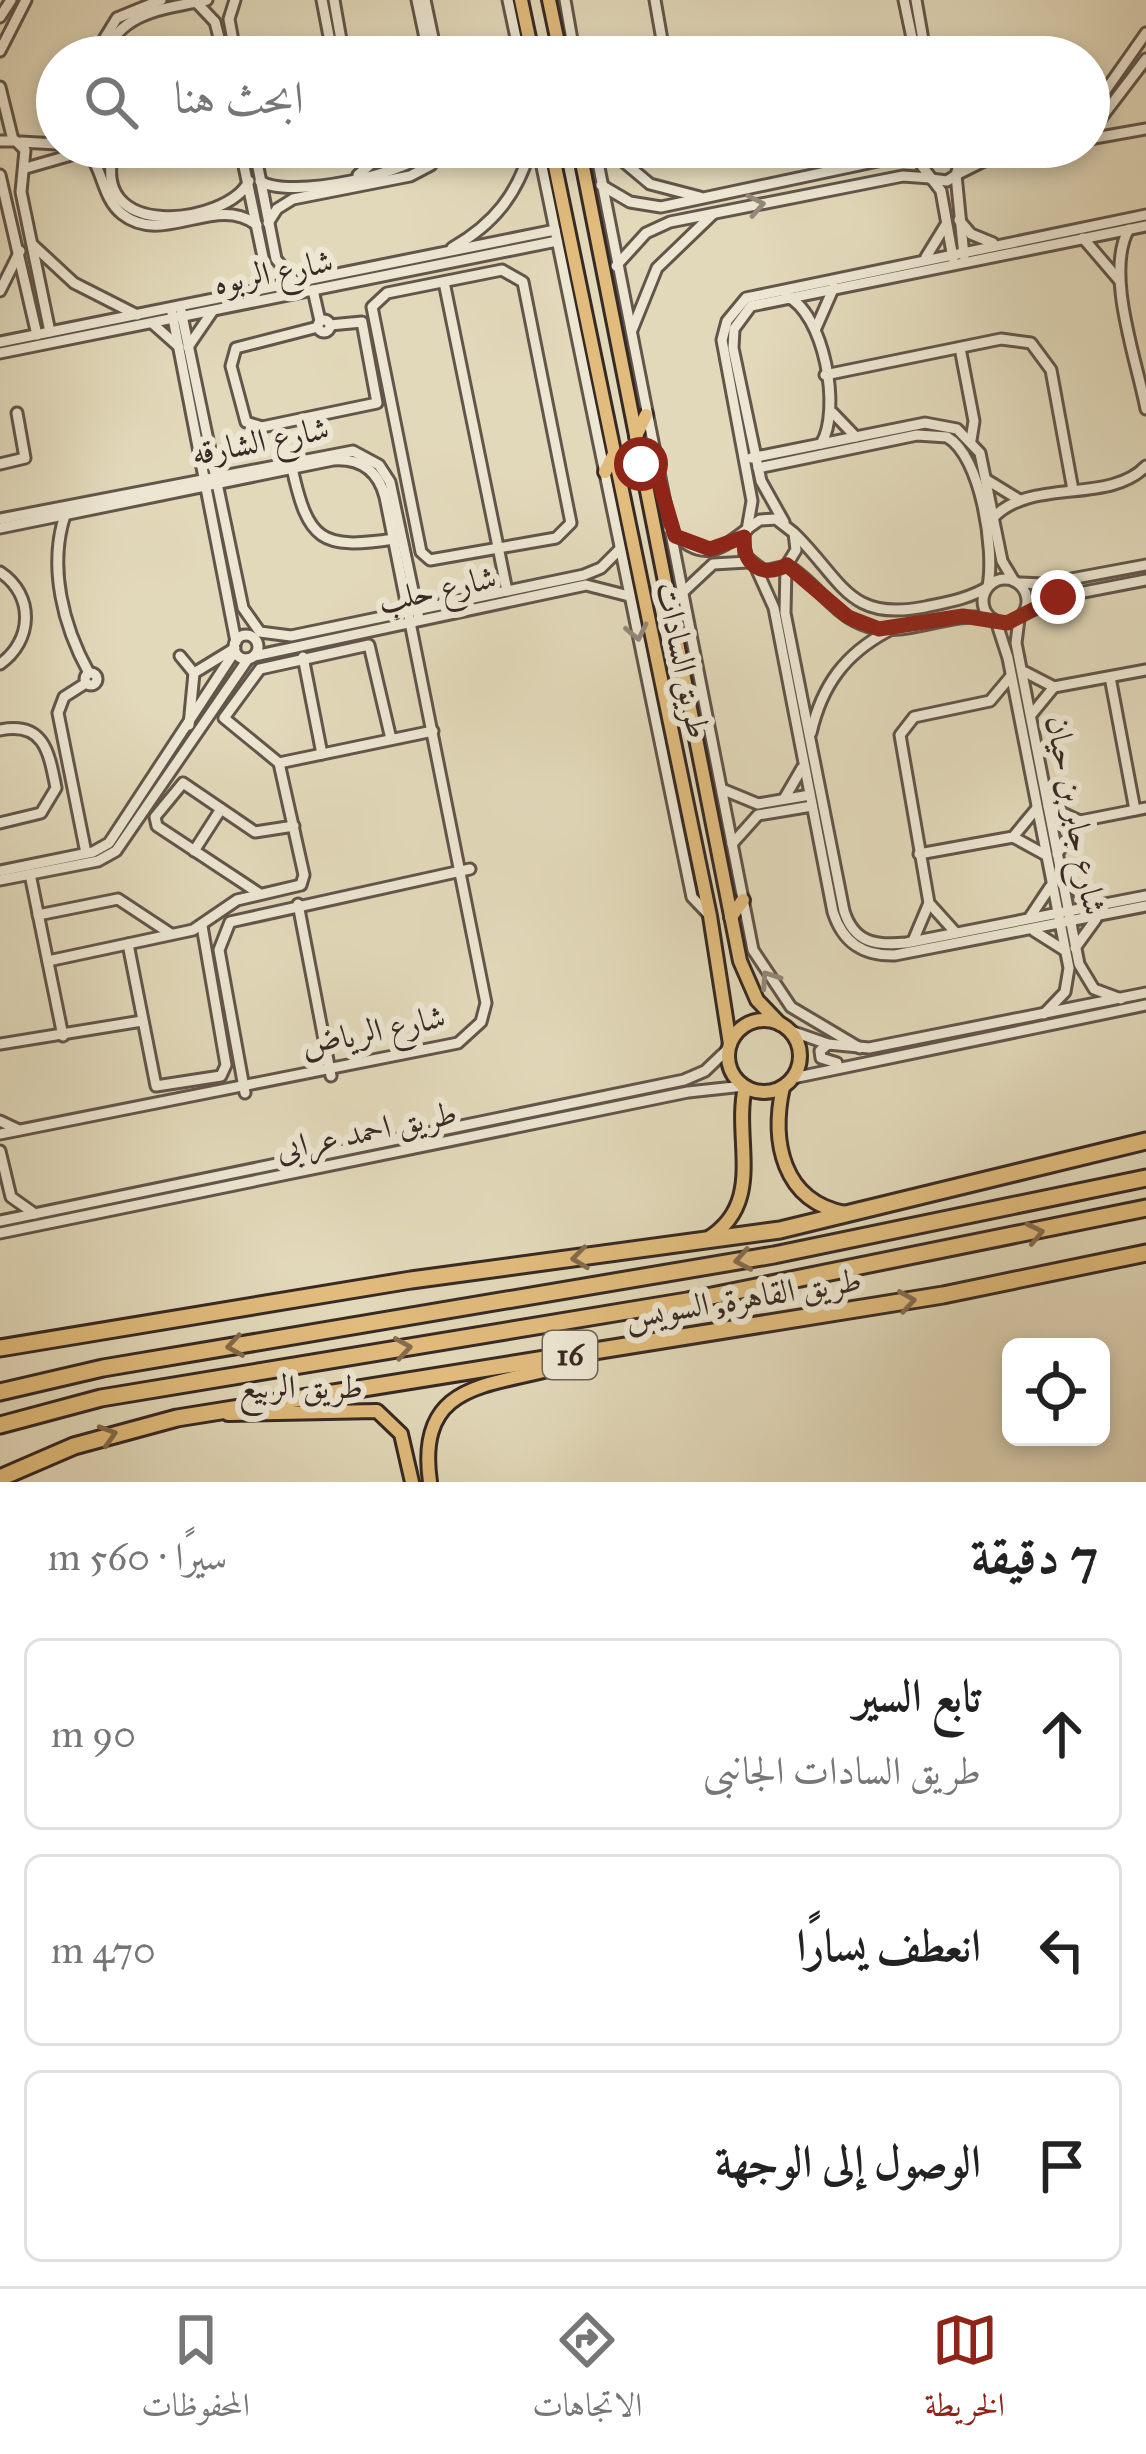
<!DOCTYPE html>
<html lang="ar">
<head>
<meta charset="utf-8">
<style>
	:root { --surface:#fff; --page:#f6f6f6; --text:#222; --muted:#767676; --line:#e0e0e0; --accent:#8f2418 }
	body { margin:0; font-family:"IM FELL Great Primer",Amiri,serif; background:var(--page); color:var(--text); direction:rtl }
	.controls { position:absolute; right:36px; bottom:36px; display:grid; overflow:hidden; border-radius:18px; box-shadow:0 6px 18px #0003 }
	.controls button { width:108px; height:108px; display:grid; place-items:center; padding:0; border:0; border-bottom:3px solid var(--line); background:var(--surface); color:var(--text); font:60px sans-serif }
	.stop { position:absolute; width:36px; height:36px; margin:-27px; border:9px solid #8f2418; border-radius:50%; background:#fff }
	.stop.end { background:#8f2418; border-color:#fff; box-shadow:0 3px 12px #0008 }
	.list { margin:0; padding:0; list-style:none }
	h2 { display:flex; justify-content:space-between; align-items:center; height:156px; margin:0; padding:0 48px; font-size:51px }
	h2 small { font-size:39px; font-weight:400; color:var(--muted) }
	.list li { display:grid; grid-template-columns:78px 1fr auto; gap:36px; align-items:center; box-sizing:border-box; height:192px; margin:0 24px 24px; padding:0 24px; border:3px solid var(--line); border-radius:18px }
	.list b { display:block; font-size:45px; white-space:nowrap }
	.list p { margin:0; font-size:39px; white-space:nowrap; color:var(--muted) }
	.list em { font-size:39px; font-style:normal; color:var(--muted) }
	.icon { flex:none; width:66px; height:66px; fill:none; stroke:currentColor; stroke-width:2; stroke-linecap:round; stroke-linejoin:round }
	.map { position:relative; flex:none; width:1146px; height:1482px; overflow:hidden; direction:ltr }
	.search { position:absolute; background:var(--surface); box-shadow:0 6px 18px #0003; left:36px; right:36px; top:36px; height:132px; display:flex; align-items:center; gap:30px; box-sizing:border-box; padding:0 42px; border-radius:66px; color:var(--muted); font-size:45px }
	.sheet { height:804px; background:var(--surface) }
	nav { display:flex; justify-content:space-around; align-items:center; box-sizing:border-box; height:168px; border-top:3px solid var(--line); background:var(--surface); font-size:33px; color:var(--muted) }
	nav a { display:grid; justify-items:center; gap:6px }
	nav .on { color:var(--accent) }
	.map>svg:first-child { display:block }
</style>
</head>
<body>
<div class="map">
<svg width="1146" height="1482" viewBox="0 0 1146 1482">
	<rect width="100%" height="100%" fill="#e2d9ba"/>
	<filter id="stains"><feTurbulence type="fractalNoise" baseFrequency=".00167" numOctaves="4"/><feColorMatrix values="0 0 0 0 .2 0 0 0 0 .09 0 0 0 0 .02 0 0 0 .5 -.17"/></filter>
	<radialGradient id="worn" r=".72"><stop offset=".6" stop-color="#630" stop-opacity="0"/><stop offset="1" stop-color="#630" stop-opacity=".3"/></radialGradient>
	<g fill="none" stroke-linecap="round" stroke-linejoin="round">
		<g stroke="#62554a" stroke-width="15">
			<g id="minor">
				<path d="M 235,0 L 229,19 L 236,57"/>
				<path d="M 322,0 L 333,57"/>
				<path d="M 334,0 L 344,57"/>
				<path d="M 417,0 L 429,57"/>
				<path d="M 425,0 L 437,57"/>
				<path d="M 508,0 L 520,57"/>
				<path d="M 565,0 L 575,57"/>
				<path d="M 655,0 L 665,57"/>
				<path d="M 904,0 L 916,57"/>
				<path d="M 916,0 L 926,57"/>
				<path d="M 196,2 L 215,22 L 224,57"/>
				<path d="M 0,17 L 11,0"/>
				<path d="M 0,51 L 26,0"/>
				<path d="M 93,57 L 117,18 L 161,0"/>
				<path d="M 103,57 C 121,11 164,9 207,0"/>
				<path d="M 0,87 L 13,140"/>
				<path d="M 1089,114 L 1146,33"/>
				<path d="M 1089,134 L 1146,59"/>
				<path d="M 1089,139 L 1146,129"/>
				<path d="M 0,141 L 16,141 L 25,150 L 21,192 L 50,332"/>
				<path d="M 21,142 L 57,144"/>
				<path d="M 115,147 C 84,243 228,225 249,181"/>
				<path d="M 240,147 L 264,262 L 256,291"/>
				<path d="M 254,147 L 276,259 L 295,282"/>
				<path d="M 538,147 L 692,897 L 710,916"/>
				<path d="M 595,147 L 753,950 L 791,1007 L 860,1048"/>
				<path d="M 606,147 L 650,184 L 700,197"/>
				<path d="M 85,150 C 104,168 101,197 122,214 C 163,247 216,193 257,225"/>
				<path d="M 925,151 L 922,166 L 941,191 L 953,258"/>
				<path d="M 26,168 L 99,147"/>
				<path d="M 0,175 L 37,335"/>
				<path d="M 358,175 L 390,147"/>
				<path d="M 956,175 L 986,160 L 1049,147"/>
				<path d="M 956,175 L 964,256"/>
				<path d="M 931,179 L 947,181 L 956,175 L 961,158 L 954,147"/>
				<path d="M 260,181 C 289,200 412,174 434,147"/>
				<path d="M 601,185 L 630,202 L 661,207 L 925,151"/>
				<path d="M 959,220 L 971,234 L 993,243"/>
				<path d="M 268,223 L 277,209 L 293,199 L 410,176 L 431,165 L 445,147"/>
				<path d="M 1129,229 C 1104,272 1137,361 1146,409"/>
				<path d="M 1083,238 L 1119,280"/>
				<path d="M 33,245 L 74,283 L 137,315"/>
				<path d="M 452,248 C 494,224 518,194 531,147"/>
				<path d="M 926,257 L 945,226"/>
				<path d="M 616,266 L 646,233 L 670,222 L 903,176 L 930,178"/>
				<path d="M 502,270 L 523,282 L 571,523 L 556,538 L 430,560 L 421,552 L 372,307 L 387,293 Z"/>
				<path d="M 444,282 L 507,591"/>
				<path d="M 313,290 L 320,321"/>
				<path d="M 0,291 L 20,251"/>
				<path d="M 786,296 C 824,312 842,410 821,444"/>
				<path d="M 180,306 L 243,608 L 260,632 L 291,636 L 584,575 L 601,568 L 620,549"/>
				<path d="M 172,313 L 236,642"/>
				<circle cx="324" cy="326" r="6"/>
				<path d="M 152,323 L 179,347"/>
				<path d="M 318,327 L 236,348 L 231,366 L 246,422 L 262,427 L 377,403 L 362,322 L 330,325"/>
				<path d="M 816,328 L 834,287"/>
				<path d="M 632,330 L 657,268 L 713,214"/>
				<path d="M 0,342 L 555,230"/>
				<path d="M 188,347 L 212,312"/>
				<path d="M 960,348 L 974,421 L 971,440"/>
				<path d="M 0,353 L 557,241"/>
				<path d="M 825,375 L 1001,339 L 1031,343 L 1051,370 L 1073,490"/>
				<path d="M 833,413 L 856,437"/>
				<path d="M 751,458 L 925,423 L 957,429 L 980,453 L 1002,561 L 1014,581"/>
				<path d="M 0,464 L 25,458 L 17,413"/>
				<path d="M 292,468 C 308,541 321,550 394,539"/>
				<path d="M 758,468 L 917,435 L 947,437 C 981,456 995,550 988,586"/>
				<path d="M 987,480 L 1018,499"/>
				<path d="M 65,515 C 48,567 63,626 89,673"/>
				<path d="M 993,518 C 1031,477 1109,505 1146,466"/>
				<path d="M 0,519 L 353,451 L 379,465 L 390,482 L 419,619"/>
				<path d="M 784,522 L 761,481 L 733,348 L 734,329 L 751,306 L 1146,226"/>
				<path d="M 0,528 L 333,460 C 360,458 378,470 385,497 L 486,1003 L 481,1022 L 458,1043 L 0,1134"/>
				<path d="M 669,529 C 709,572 727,541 760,520 L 776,519 L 794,533 L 796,550 L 786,566 L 764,571 L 745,556 L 744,537"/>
				<path d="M 747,530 L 752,501 L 722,340 L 727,321 L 746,298 L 1146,215"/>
				<path d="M 796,535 C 843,582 849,622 925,607 C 948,602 968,599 988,587"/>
				<path d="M 787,565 C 814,581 832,612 861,624 C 903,642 948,609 992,619"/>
				<path d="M 786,566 L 785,613 L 844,911 C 854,943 876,946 906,943 L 1146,896"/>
				<path d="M 756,568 L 774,608 L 833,912 C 843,943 863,956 895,955 L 1146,906"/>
				<path d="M 0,572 C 35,595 33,641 0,664"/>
				<circle cx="1005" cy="601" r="22"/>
				<path d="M 1021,583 L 1044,584 L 1146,565"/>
				<path d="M 682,593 L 713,564 L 748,562"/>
				<path d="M 1025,612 L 1048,599 L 1146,580"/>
				<path d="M 1019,619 L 1016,643 L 1079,964 L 1094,989 L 1121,999"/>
				<path d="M 996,621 L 1008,658 L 1069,968 L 1065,992 L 1044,1014"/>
				<circle cx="246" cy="647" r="12"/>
				<path d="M 180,656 L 194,673"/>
				<path d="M 254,656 L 586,585 L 629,596"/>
				<path d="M 303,657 L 322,754"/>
				<path d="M 1025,672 L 1054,687 L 1146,670"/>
				<circle cx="91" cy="679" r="6"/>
				<path d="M 1110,677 L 1135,810"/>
				<path d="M 86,683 L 64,697 L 58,713 L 86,853"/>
				<path d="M 1031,715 L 1054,687"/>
				<path d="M 189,725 L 194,673 L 235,648"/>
				<path d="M 0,730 C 44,721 49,752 56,788 L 41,813 L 0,823"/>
				<path d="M 811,733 C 822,685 845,654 888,631"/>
				<path d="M 279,763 L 433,731"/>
				<path d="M 724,790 L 758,804 L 810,795"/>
				<path d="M 784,799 L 802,768"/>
				<path d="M 1048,806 L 1080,821 L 1146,808"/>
				<path d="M 1013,837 L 1044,854"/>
				<path d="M 732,844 L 758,815 L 812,806"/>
				<path d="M 194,851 L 221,809"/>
				<path d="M 919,854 L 1013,837 L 1037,808"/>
				<path d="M 1057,854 L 1080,821"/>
				<path d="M 0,871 L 93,852 L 109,843 L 235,651"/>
				<path d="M 30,874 L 63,1036"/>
				<path d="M 0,880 L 98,861 L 116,851 L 248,659"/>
				<path d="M 1065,883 L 1095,903"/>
				<path d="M 260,894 L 157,826 L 155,817 L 183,783 L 255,832 L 294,826"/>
				<path d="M 298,904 L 331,1076"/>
				<path d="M 38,915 L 118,899 L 171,934"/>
				<path d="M 1030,917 L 1050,887"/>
				<path d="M 1034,931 L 1064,950"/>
				<path d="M 956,933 L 929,903 L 900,735 L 914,717 L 990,701 L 1011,676"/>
				<path d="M 913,941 L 929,903"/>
				<path d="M 128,944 L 156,1086 L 221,1076 L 226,1065 L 202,926"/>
				<path d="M 1075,948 L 1096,919"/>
				<path d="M 48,961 L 193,930 L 237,900 L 301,885 L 304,875 L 279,763 L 224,718 L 260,669 L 369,645 L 391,739"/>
				<path d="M 791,1031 L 828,1044 L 869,1048 L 1146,993"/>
				<path d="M 0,1044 L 142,1021"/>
				<path d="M 828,1044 L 820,1051 L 821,1058 L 837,1063"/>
				<path d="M 793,1078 L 1146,1005"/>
				<path d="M 245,1093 L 219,950 L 230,922 L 470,869"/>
				<path d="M 0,1121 L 19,1130"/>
				<path d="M 0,1151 L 11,1197 L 35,1214"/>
				<path d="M 0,1221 L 684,1080 L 705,1071 L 729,1048"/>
				<path d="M 0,1233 L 688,1092 L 744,1086"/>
			</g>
		</g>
		<g stroke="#372924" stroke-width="18">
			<g id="major">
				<path d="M 521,0 L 533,57"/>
				<path d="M 549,0 L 561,57"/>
				<path d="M 551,147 L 710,916 L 730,1044"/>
				<path d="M 579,147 L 740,961 L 757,1000 L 780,1024"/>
				<path d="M 636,436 L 646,415"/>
				<path d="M 605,472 L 614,454"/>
				<path d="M 731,917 L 743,900"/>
				<circle cx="764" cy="1056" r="36"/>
				<path d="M 783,1087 C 771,1141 782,1201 845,1213"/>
				<path d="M 707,1239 C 766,1203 733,1141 745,1087"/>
				<path d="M 228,1414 L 377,1411 L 401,1434 L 412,1482"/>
				<path d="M 430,1482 C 413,1364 518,1392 592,1354"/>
			</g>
		</g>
		<g stroke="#372924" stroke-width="21">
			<g id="highway">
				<path d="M 0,1348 L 411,1280 L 780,1230 L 1146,1141"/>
				<path d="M 0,1392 L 103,1368 L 774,1255 L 1146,1178"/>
				<path d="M 0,1425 L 101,1398 L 687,1301 L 1146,1208"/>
				<path d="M 0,1478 L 74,1446 L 177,1418 L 943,1295 L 1146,1253"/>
			</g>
		</g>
		<use href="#minor" stroke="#ece6d2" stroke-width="9"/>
		<use href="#major" stroke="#e1bc7d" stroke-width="12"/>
		<use href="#highway" stroke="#e1bc7d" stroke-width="15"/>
	</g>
	<defs><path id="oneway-chevron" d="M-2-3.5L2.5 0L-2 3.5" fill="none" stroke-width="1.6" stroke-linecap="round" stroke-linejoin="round" transform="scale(3)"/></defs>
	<g stroke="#92887b">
		<use href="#oneway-chevron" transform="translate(756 205) rotate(-11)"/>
		<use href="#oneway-chevron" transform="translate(637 632) rotate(78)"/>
		<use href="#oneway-chevron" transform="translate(769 979) rotate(-124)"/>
	</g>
	<g stroke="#846b4c">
		<use href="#oneway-chevron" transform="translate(1035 1233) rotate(-12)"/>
		<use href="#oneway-chevron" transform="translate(580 1258) rotate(173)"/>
		<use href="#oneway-chevron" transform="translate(743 1260) rotate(170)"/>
		<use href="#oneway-chevron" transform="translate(907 1301) rotate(-9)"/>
		<use href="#oneway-chevron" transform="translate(235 1346) rotate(171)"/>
		<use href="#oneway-chevron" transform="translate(403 1348) rotate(-9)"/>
		<use href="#oneway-chevron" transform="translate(108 1435) rotate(-17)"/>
	</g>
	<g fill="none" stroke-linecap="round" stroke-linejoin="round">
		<path stroke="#8f2418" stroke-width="15" d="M 641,464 L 658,478 L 675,536 L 710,549 L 744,537 C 742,564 762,579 787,565 L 848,617 L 879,629 L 963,616 L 1007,623 L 1058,597"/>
	</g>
	<g text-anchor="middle" stroke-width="12" stroke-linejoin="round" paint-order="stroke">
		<rect fill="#ece6d2" stroke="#6d6258" stroke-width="3" x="543" y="1331" width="54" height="48" rx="9"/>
		<g font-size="30" font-weight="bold" fill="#372924">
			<text x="570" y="1365">16</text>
		</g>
		<g font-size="33" fill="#372924" stroke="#ece6d2">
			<text transform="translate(273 271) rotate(-11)" y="12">شارع الربوه</text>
			<text transform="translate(260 440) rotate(-11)" y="12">شارع الشارقه</text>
			<text transform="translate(437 588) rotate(-12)" y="12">شارع حلب</text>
			<text transform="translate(684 660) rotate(78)" y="12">طريق السادات</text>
			<text transform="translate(1077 815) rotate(79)" y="12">شارع جابر بن حيان</text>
			<text transform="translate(373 1030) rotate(-12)" y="12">شارع الرياض</text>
			<text transform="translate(366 1130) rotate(-12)" y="12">طريق احمد عرابى</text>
			<text transform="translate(743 1297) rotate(-9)" y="12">طريق القاهرة, السويس</text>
			<text x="301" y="1398">طريق الربيع</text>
		</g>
	</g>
	<rect width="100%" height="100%" filter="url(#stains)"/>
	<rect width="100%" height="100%" fill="url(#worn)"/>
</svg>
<div class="controls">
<button><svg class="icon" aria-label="locate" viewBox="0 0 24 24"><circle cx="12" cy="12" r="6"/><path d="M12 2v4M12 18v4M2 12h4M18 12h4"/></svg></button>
</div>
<div class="stop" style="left:641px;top:464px"></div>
<div class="stop end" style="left:1058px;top:597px"></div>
<div class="search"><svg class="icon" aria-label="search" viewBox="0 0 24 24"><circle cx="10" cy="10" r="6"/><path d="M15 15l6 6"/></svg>ابحث هنا</div>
</div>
<section class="sheet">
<h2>7 دقيقة<small>سيرًا · 560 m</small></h2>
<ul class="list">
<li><svg class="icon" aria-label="ahead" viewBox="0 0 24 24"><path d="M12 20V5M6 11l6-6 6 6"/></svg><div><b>تابع السير</b><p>طريق السادات الجانبى</p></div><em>90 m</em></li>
<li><svg class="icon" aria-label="left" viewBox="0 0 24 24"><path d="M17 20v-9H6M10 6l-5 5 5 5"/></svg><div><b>انعطف يسارًا</b></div><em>470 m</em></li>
<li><svg class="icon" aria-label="arrive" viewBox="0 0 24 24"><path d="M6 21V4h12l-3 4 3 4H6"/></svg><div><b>الوصول إلى الوجهة</b></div></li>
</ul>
</section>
<nav>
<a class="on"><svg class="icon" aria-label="map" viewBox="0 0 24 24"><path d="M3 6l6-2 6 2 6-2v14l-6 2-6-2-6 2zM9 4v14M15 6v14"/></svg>الخريطة</a>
<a><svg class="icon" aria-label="directions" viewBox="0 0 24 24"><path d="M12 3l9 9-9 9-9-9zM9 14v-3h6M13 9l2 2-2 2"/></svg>الاتجاهات</a>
<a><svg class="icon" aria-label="saved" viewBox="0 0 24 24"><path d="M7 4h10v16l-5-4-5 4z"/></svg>المحفوظات</a>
</nav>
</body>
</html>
